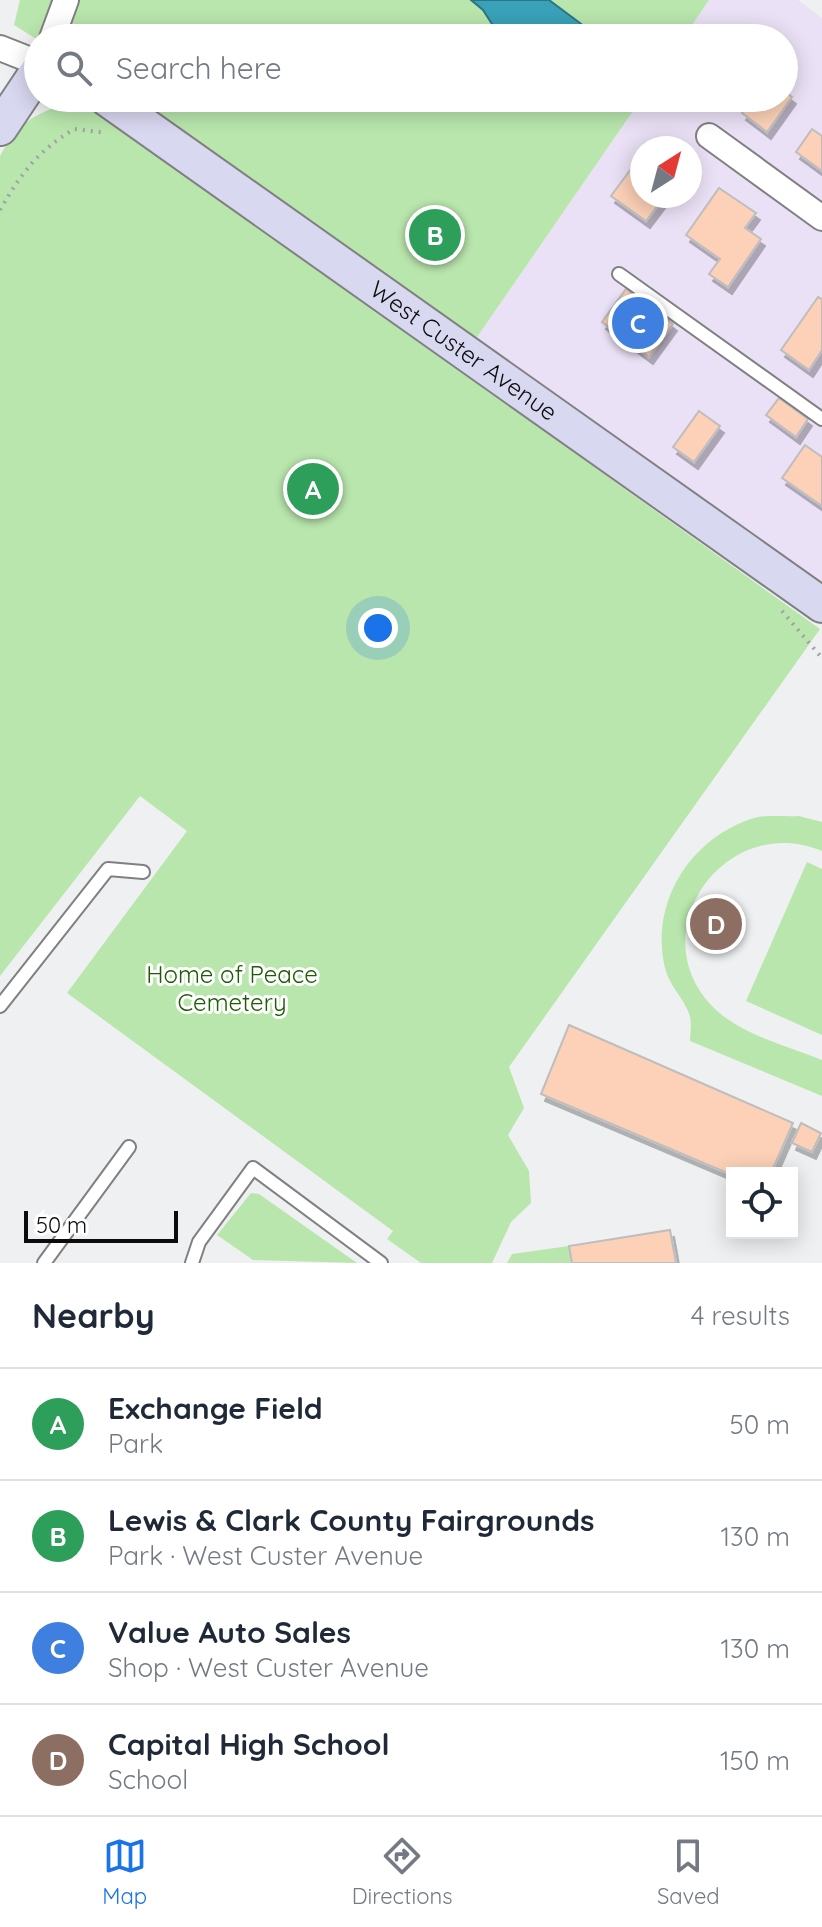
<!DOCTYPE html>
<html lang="en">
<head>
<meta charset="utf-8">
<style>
	:root { --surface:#fff; --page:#f2f2f3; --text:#1f2937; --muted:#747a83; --line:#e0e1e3; --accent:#1a73e8 }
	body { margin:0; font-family:Quicksand,sans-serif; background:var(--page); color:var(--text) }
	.controls { position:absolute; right:24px; bottom:24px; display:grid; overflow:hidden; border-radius:0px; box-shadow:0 4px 20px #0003 }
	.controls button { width:72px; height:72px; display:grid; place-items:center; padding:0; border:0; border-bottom:2px solid var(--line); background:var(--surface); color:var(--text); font:40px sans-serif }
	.compass { position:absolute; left:630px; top:136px; width:72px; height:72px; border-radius:50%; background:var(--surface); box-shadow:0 4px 20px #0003; rotate:36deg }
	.scale { position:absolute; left:24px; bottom:20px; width:154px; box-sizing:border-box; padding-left:8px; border:4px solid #0c0c0d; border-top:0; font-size:22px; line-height:28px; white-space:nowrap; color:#0c0c0d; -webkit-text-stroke:6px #fff; paint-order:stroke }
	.you { position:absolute; left:378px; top:628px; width:28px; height:28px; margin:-20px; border:6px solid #fff; border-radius:50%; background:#1a73e8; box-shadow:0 0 0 12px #1a73e833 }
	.badge { display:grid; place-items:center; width:52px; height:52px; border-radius:50%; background:var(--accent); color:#fff; font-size:26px; font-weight:700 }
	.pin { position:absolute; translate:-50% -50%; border:4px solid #fff; box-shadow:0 2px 8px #0006 }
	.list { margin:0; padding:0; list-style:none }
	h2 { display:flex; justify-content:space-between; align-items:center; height:104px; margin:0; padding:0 32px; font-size:34px }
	h2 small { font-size:26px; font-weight:400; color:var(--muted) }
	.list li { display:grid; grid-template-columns:52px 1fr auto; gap:24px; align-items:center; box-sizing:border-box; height:112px; padding:0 32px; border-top:2px solid var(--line) }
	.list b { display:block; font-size:30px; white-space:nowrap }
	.list p { margin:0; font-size:26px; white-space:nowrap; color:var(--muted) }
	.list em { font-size:26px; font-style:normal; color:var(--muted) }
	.icon { flex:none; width:44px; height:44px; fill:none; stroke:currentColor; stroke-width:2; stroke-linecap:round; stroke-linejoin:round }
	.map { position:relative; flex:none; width:822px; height:1263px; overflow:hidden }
	.search { position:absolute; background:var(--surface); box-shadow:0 4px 20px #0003; left:24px; right:24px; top:24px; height:88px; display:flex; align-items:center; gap:20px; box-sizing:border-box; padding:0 28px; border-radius:44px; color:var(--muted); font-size:30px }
	.sheet { height:552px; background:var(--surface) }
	nav { display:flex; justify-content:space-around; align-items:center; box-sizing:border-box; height:112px; border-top:2px solid var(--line); background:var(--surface); font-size:22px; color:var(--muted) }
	nav a { display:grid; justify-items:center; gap:4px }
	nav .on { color:var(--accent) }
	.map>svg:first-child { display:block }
</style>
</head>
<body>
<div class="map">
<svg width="822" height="1263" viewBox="0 0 822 1263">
	<defs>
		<filter id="shadow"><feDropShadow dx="4" dy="7" stdDeviation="0" flood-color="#0004"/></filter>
	</defs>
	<rect width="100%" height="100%" fill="#eff0f1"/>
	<path fill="#ebe1f6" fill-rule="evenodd" d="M 709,0 L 798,0 L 822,18 L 822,590 L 473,343 L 642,98 L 784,98 L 784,38 L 683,38 ZM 642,148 L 690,148 L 690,196 L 642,196 Z"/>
	<g fill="#b9e6ad">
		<path d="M 20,0 L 709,0 L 683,38 L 38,40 L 14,25 Z"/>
		<path d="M 129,98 L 642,98 L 473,343 Z"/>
		<path d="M 67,103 L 98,114 L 123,129 L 820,629 L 509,1067 L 524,1108 L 508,1135 L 529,1171 L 531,1203 L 511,1222 L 492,1263 L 421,1263 L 387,1239 L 393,1231 L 67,993 L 187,831 L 140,796 L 0,976 L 0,156 C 19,122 31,116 67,103 Z"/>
		<path d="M 799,816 L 822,822 L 822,851 C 726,811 640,931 712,1006 C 740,1035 786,1045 822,1060 L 822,1096 L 690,1041 C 690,1034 692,1024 690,1017 C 686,1000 669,986 665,968 C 650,905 688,840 751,819 C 764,814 785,817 799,816 Z"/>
		<path d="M 807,862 L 822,869 L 822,1035 L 746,1001 Z"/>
		<path d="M 251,1193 L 259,1194 L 357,1263 L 253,1260 L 217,1235 Z"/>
		<path d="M 569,1246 L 572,1263 L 507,1263 L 512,1254 Z"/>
	</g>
	<path fill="#39a2b9" stroke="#2c7585" stroke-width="2" d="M 471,0 L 549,0 L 588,29 L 585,38 L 501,38 L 483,10 Z"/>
	<g fill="#fcd1b7" stroke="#bfbdbd" stroke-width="2" filter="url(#shadow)">
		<path d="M 784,91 L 792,97 L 767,132 L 742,113 L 753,98 L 784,98 Z"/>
		<path d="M 812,129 L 822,136 L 822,171 L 796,152 Z"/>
		<path d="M 642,154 L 642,196 L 665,196 L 646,221 L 611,196 Z"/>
		<path d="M 719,188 L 756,213 L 745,228 L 761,239 L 728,287 L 709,274 L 720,259 L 686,235 Z"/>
		<path d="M 626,289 L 673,324 L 649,357 L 602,322 Z"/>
		<path d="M 818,297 L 822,299 L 822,350 L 809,370 L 781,350 Z"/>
		<path d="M 779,398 L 808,419 L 796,437 L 766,415 Z"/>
		<path d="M 699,411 L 720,426 L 694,462 L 673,447 Z"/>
		<path d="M 805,445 L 822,457 L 822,506 L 782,478 Z"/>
		<path d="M 569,1025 L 793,1123 L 771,1173 L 732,1175 L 541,1094 Z"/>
		<path d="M 801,1123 L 821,1133 L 812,1152 L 792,1143 Z"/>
		<path d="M 670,1230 L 676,1263 L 572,1263 L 569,1246 Z"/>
	</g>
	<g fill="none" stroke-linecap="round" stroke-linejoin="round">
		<g stroke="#808082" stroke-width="16">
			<g id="lane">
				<path d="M 619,274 L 822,419"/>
				<path d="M 0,1006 L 108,869 L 143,872"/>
				<path d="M 44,1263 L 129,1147"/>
				<path d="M 192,1263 L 199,1242 L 253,1168 L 381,1263"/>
			</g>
		</g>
		<g stroke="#808082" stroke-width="28">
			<g id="street">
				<path d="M 52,38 L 66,0"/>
				<path d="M 0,48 L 38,63"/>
				<path d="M 709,136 L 822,218"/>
			</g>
		</g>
		<g stroke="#808082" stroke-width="38">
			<g id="secondary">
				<path id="s1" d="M 106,98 L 822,605"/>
				<path d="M 0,128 L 38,71"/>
			</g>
		</g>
		<g stroke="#a2a2a3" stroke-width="4" stroke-dasharray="2 6" stroke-linecap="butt">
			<path d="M 0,210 C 22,172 37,152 74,129 L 106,133"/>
			<path d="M 782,611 L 822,658"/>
		</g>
		<use href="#lane" stroke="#fff" stroke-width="12"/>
		<use href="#street" stroke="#fff" stroke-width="24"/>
		<use href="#secondary" stroke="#d9d8f1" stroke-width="34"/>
	</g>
	<g text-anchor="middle" stroke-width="6" stroke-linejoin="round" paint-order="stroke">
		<g font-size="24" fill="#0c0c0d" stroke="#fff">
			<text dy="8" stroke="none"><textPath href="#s1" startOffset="438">West Custer Avenue</textPath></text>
		</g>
		<g font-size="24" fill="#1e5c04" stroke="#fff">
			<text x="232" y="983">Home of Peace<tspan x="232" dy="28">Cemetery</tspan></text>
		</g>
	</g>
</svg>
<div class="controls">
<button><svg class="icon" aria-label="locate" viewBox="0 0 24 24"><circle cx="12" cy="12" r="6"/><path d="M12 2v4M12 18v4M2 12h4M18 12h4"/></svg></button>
</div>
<svg class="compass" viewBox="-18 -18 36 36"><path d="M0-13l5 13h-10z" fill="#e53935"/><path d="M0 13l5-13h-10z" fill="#747a83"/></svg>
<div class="scale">50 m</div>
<div class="you"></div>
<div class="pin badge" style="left:313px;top:489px;background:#2e9e5b">A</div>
<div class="pin badge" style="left:435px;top:235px;background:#2e9e5b">B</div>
<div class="pin badge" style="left:638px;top:323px;background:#3f7fe0">C</div>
<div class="pin badge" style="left:716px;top:924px;background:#8d6e63">D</div>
<div class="search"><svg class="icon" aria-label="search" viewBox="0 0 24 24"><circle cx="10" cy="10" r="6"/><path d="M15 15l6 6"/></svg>Search here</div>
</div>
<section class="sheet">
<h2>Nearby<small>4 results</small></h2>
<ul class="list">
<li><span class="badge" style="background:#2e9e5b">A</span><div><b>Exchange Field</b><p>Park</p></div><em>50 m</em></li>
<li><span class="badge" style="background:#2e9e5b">B</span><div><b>Lewis &amp; Clark County Fairgrounds</b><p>Park · West Custer Avenue</p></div><em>130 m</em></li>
<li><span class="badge" style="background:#3f7fe0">C</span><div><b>Value Auto Sales</b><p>Shop · West Custer Avenue</p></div><em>130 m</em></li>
<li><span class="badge" style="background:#8d6e63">D</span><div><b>Capital High School</b><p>School</p></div><em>150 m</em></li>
</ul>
</section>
<nav>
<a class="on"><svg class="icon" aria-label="map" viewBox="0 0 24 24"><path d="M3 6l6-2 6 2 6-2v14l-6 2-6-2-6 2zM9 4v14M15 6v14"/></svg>Map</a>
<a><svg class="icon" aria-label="directions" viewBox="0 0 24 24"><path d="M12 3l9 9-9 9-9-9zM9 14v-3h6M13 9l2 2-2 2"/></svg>Directions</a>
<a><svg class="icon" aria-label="saved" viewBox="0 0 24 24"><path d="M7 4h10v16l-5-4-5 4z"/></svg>Saved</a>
</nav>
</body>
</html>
